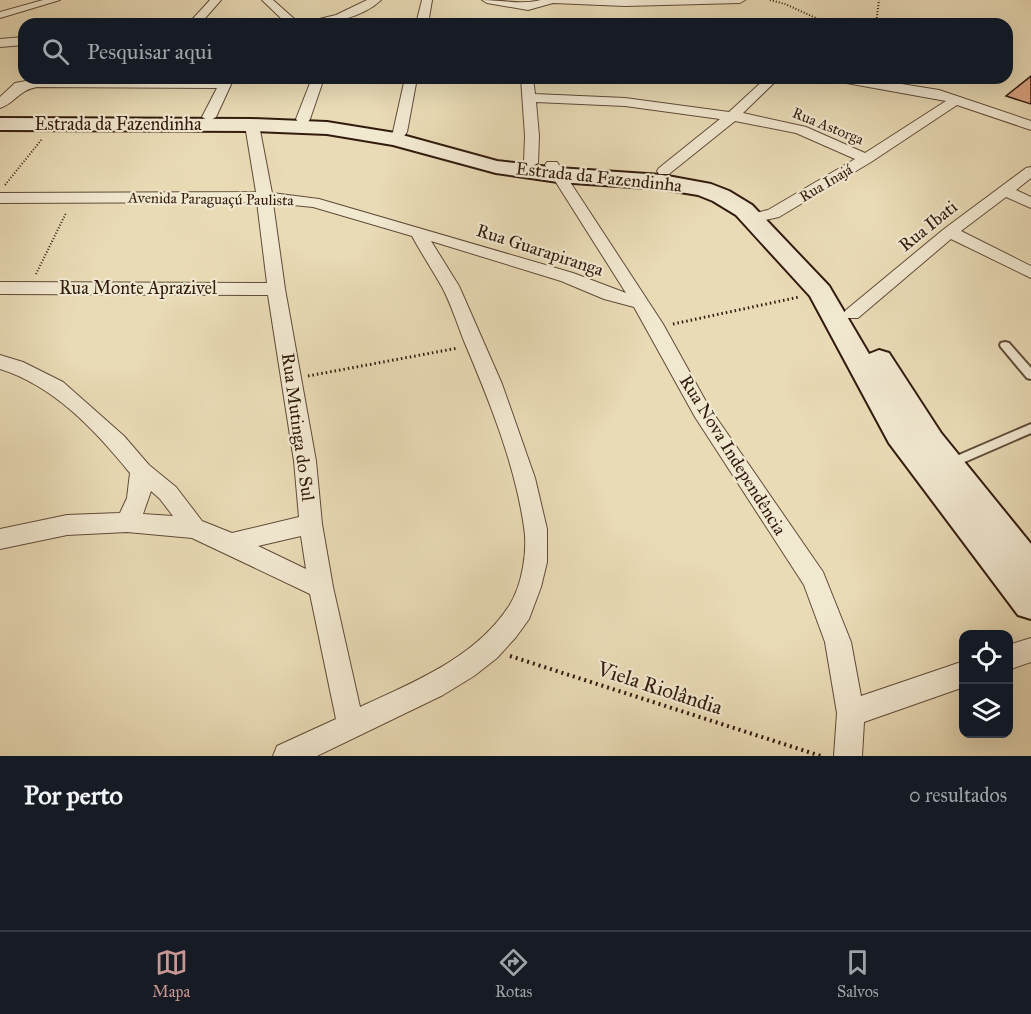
<!DOCTYPE html>
<html lang="pt">
<head>
<meta charset="utf-8">
<style>
	:root { --surface:#171b24; --page:#20242c; --text:#f1f3f6; --muted:#9ea1a6; --line:#363941; --accent:#c59692 }
	body { margin:0; font-family:"IM FELL Great Primer",serif; background:var(--page); color:var(--text) }
	.controls { position:absolute; right:18px; bottom:18px; display:grid; overflow:hidden; border-radius:12px; box-shadow:0 6px 24px #0002 }
	.controls button { width:54px; height:54px; display:grid; place-items:center; padding:0; border:0; border-bottom:2px solid var(--line); background:var(--surface); color:var(--text); font:30px sans-serif }
	.list { margin:0; padding:0; list-style:none }
	h2 { display:flex; justify-content:space-between; align-items:center; height:78px; margin:0; padding:0 24px; font-size:26px }
	h2 small { font-size:20px; font-weight:400; color:var(--muted) }
	.icon { flex:none; width:33px; height:33px; fill:none; stroke:currentColor; stroke-width:2; stroke-linecap:round; stroke-linejoin:round }
	.map { position:relative; flex:none; width:1031px; height:756px; overflow:hidden }
	.search { position:absolute; background:var(--surface); box-shadow:0 6px 24px #0002; left:18px; right:18px; top:18px; height:66px; display:flex; align-items:center; gap:15px; box-sizing:border-box; padding:0 21px; border-radius:18px; color:var(--muted); font-size:22px }
	.sheet { height:174px; background:var(--surface) }
	nav { display:flex; justify-content:space-around; align-items:center; box-sizing:border-box; height:84px; border-top:2px solid var(--line); background:var(--surface); font-size:16px; color:var(--muted) }
	nav a { display:grid; justify-items:center; gap:3px }
	nav .on { color:var(--accent) }
	.map>svg:first-child { display:block }
</style>
</head>
<body>
<div class="map">
<svg width="1031" height="756" viewBox="0 0 1031 756">
	<rect width="100%" height="100%" fill="#e9dbb6"/>
	<filter id="stains"><feTurbulence type="fractalNoise" baseFrequency=".00333" numOctaves="4"/><feColorMatrix values="0 0 0 0 .2 0 0 0 0 .09 0 0 0 0 .02 0 0 0 .5 -.17"/></filter>
	<radialGradient id="worn" r=".72"><stop offset=".6" stop-color="#630" stop-opacity="0"/><stop offset="1" stop-color="#630" stop-opacity=".3"/></radialGradient>
	<path fill="#dca483" stroke="#321b0e" stroke-width="1.5" d="M 1031,76 L 1031,104 L 1006,96 Z"/>
	<g fill="none" stroke-linecap="round" stroke-linejoin="round">
		<g stroke="#604b38" stroke-width="4">
			<g id="service">
				<path d="M 1005,342 L 1009,343 L 1031,368 L 1031,379 L 1027,378 L 1001,347 L 1000,345 L 1001,343 Z"/>
				<path d="M 1031,424 L 1031,433 L 953,467 L 949,469 L 945,467 L 943,464 L 945,461 Z"/>
			</g>
		</g>
		<g stroke="#604b38" stroke-width="2">
			<g id="minor">
				<path d="M 43,0 L 60,0 L 0,18 L 0,12 Z"/>
				<path d="M 210,0 L 221,0 L 200,24 L 188,24 Z"/>
				<path d="M 262,0 L 273,0 L 300,24 L 287,24 Z"/>
				<path d="M 367,0 L 381,0 C 362,18 330,24 305,24 L 307,22 L 336,15 Z"/>
				<path d="M 422,0 L 432,0 L 428,24 L 416,24 Z"/>
				<path d="M 482,0 C 501,0 522,5 541,0 L 745,0 L 740,3 L 625,6 L 553,3 L 528,10 L 487,3 Z"/>
				<path d="M 24,37 L 24,45 L 0,47 L 0,39 Z"/>
				<path d="M 222,78 L 234,78 L 216,117 L 209,121 L 202,117 L 217,88 L 37,87 C 19,90 15,103 0,108 L 0,97 L 15,83 L 37,79 L 221,80 Z"/>
				<path d="M 312,78 L 324,78 L 310,119 L 308,122 L 298,122 L 296,119 Z"/>
				<path d="M 405,78 L 417,78 L 407,132 L 400,142 L 395,143 L 388,139 L 393,132 Z"/>
				<path d="M 521,78 L 533,78 L 535,94 L 625,98 L 729,112 L 766,78 L 779,78 L 743,113 L 806,127 L 865,153 L 946,101 L 841,82 L 835,78 L 864,78 L 939,90 L 1031,121 L 1031,130 L 957,105 L 871,162 L 779,217 L 752,223 L 744,218 L 746,215 L 768,210 L 855,159 L 796,133 L 735,121 L 669,174 L 659,174 L 657,171 L 659,168 L 720,119 L 625,106 L 536,102 L 539,136 L 538,163 L 531,167 L 524,163 L 525,136 Z"/>
				<path d="M 252,121 L 259,125 L 272,193 L 319,199 L 573,273 L 626,293 L 545,165 L 547,162 L 557,162 L 663,324 L 709,407 L 823,572 L 851,642 L 861,696 L 964,661 L 964,687 L 864,722 L 862,756 L 834,756 L 837,713 L 825,642 L 804,585 L 695,417 L 634,307 L 604,299 L 561,281 L 431,241 L 459,286 L 502,384 L 535,478 L 547,529 L 547,562 L 541,587 L 529,619 L 516,637 L 497,658 L 474,676 L 443,695 L 317,756 L 273,756 L 277,746 L 336,719 L 310,594 L 192,538 L 127,532 L 67,535 L 0,549 L 0,529 L 67,515 L 120,513 L 127,498 L 130,473 C 95,430 54,386 0,369 L 0,355 L 23,362 L 63,382 L 124,436 L 149,465 L 176,487 L 202,521 L 232,533 L 299,517 L 294,461 L 268,295 L 0,294 L 0,282 L 267,283 L 257,202 L 0,203 L 0,193 L 256,192 L 245,125 ZM 273,203 L 313,207 L 412,236 C 421,253 432,269 442,287 C 451,304 457,323 464,341 C 489,400 515,464 524,527 C 528,551 522,586 509,606 C 475,658 414,682 360,707 L 333,587 L 322,524 L 316,461 L 285,289 ZM 151,491 L 160,499 L 173,516 L 143,514 ZM 301,536 L 306,569 L 258,546 Z"/>
				<path d="M 1031,167 L 1031,178 L 1016,190 L 1031,197 L 1031,208 L 1006,197 L 961,231 L 1031,266 L 1031,278 L 951,239 L 858,318 L 846,318 L 843,314 L 846,310 L 944,229 L 1026,168 Z"/>
				<path d="M 1031,638 L 1031,662 L 1008,670 L 1008,645 Z"/>
			</g>
		</g>
		<g stroke="#321b0e" stroke-width="4">
			<path id="secondary" d="M 0,118 L 252,119 L 327,122 L 395,133 L 497,161 L 558,168 L 662,175 L 711,184 L 729,191 L 752,205 L 829,286 L 869,354 L 879,350 L 889,353 L 941,433 L 1031,544 L 1031,619 L 1018,615 L 889,443 L 810,296 L 736,215 L 713,201 L 698,195 L 662,189 L 558,182 L 496,173 L 393,145 L 327,134 L 252,131 L 0,130 Z"/>
		</g>
		<g stroke="#321b0e" stroke-width="2" stroke-dasharray="1 2" stroke-linecap="butt">
			<path d="M 770,0 L 785,4 L 829,24"/>
			<path d="M 876,24 L 879,0"/>
			<path d="M 5,185 L 42,139"/>
			<path d="M 36,274 L 66,213"/>
		</g>
		<g stroke="#321b0e" stroke-width="3" stroke-dasharray="1.5 3" stroke-linecap="butt">
			<path d="M 673,324 L 799,297"/>
			<path d="M 308,376 L 458,348"/>
		</g>
		<path stroke="#321b0e" stroke-width="4" stroke-dasharray="2 4" stroke-linecap="butt" d="M 510,656 L 821,756"/>
		<use href="#service" fill="#f1e8d0" fill-rule="evenodd"/>
		<use href="#minor" fill="#f1e8d0" fill-rule="evenodd"/>
		<use href="#secondary" fill="#f1e8d0" fill-rule="evenodd"/>
	</g>
	<g text-anchor="middle" stroke-width="4.5" stroke-linejoin="round" paint-order="stroke">
		<g font-size="15" fill="#321b0e" stroke="#f1e8d0">
			<text transform="translate(828 126) rotate(22)" y="5">Rua Astorga</text>
			<text transform="translate(826 183) rotate(-31)" y="5">Rua Inajá</text>
			<text transform="translate(211 199) rotate(1)" y="5">Avenida Paraguaçú Paulista</text>
		</g>
		<g font-size="18" fill="#321b0e" stroke="#f1e8d0">
			<text x="118" y="130">Estrada da Fazendinha</text>
			<text transform="translate(599 177) rotate(6)" y="6">Estrada da Fazendinha</text>
			<text transform="translate(928 226) rotate(-39)" y="6">Rua Ibati</text>
			<text transform="translate(540 250) rotate(18)" y="6">Rua Guarapiranga</text>
			<text x="138" y="294">Rua Monte Aprazivel</text>
			<text transform="translate(298 427) rotate(82)" y="6">Rua Mutinga do Sul</text>
			<text transform="translate(733 455) rotate(58)" y="6">Rua Nova Independência</text>
		</g>
		<g font-size="21" fill="#321b0e" stroke="#f1e8d0">
			<text transform="translate(660 688) rotate(18)" y="7">Viela Riolândia</text>
		</g>
	</g>
	<rect width="100%" height="100%" filter="url(#stains)"/>
	<rect width="100%" height="100%" fill="url(#worn)"/>
</svg>
<div class="controls">
<button><svg class="icon" aria-label="locate" viewBox="0 0 24 24"><circle cx="12" cy="12" r="6"/><path d="M12 2v4M12 18v4M2 12h4M18 12h4"/></svg></button>
<button><svg class="icon" aria-label="layers" viewBox="0 0 24 24"><path d="M12 4l9 5-9 5-9-5zM3 14l9 5 9-5"/></svg></button>
</div>
<div class="search"><svg class="icon" aria-label="search" viewBox="0 0 24 24"><circle cx="10" cy="10" r="6"/><path d="M15 15l6 6"/></svg>Pesquisar aqui</div>
</div>
<section class="sheet">
<h2>Por perto<small>0 resultados</small></h2>
<ul class="list">
</ul>
</section>
<nav>
<a class="on"><svg class="icon" aria-label="map" viewBox="0 0 24 24"><path d="M3 6l6-2 6 2 6-2v14l-6 2-6-2-6 2zM9 4v14M15 6v14"/></svg>Mapa</a>
<a><svg class="icon" aria-label="directions" viewBox="0 0 24 24"><path d="M12 3l9 9-9 9-9-9zM9 14v-3h6M13 9l2 2-2 2"/></svg>Rotas</a>
<a><svg class="icon" aria-label="saved" viewBox="0 0 24 24"><path d="M7 4h10v16l-5-4-5 4z"/></svg>Salvos</a>
</nav>
</body>
</html>
